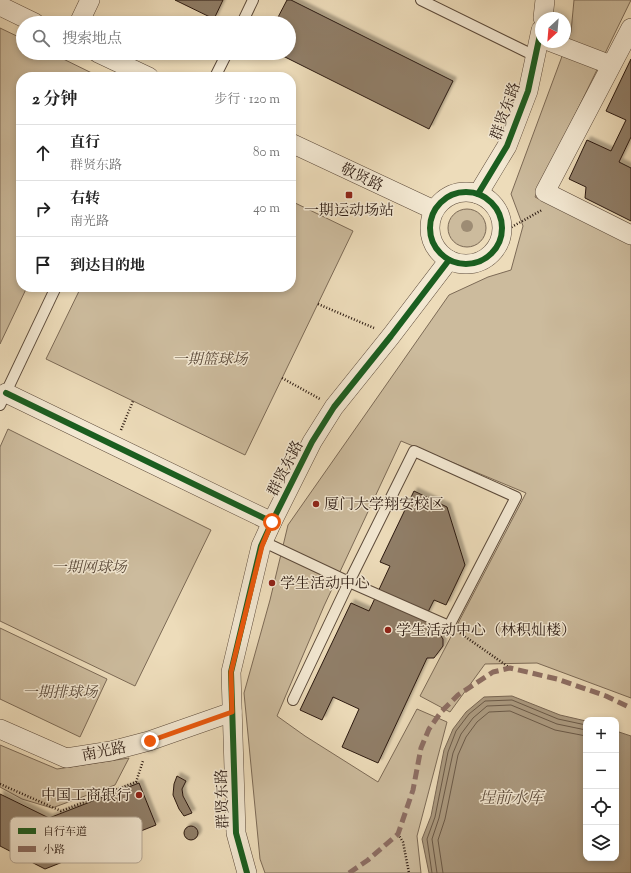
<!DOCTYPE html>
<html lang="zh">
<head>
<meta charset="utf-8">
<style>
	:root { --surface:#fff; --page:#f6f6f6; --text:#222; --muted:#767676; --line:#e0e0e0 }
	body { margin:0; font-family:"Sorts Mill Goudy","Noto Serif SC",serif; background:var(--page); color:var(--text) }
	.controls { position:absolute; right:12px; bottom:12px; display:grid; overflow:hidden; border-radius:8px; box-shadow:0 2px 6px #0003 }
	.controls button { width:36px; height:36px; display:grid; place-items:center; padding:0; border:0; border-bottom:1px solid var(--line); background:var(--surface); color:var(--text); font:20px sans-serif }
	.compass { position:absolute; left:535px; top:12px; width:36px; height:36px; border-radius:50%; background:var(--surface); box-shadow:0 2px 6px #0003; rotate:206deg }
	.stop { position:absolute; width:12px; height:12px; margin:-9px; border:3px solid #ea580c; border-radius:50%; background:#fff }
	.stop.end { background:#ea580c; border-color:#fff; box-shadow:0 1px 4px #0008 }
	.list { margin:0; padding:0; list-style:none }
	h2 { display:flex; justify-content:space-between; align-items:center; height:52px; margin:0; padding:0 16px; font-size:17px }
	h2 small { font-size:13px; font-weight:400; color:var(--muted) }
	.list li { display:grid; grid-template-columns:26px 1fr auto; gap:12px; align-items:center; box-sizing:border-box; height:56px; padding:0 16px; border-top:1px solid var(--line) }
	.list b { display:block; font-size:15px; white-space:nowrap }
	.list p { margin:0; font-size:13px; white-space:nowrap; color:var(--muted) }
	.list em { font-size:13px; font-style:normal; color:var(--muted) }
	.icon { flex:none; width:22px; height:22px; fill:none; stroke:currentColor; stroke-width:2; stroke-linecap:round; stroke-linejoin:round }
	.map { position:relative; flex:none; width:631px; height:873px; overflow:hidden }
	.search { position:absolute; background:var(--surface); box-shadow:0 2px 6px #0003; left:16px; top:16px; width:280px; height:44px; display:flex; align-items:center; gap:10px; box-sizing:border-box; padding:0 14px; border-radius:22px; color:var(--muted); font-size:15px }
	.panel { position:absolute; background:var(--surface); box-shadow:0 2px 6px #0003; left:16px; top:72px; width:280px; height:220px; border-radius:16px }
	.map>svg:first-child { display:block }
</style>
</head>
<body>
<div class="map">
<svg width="631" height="873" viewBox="0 0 631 873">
	<defs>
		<filter id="shadow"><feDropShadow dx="3.5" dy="-3.5" stdDeviation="1" flood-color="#0004"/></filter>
	</defs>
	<rect width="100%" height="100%" fill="#eddcba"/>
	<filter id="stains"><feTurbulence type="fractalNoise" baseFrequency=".005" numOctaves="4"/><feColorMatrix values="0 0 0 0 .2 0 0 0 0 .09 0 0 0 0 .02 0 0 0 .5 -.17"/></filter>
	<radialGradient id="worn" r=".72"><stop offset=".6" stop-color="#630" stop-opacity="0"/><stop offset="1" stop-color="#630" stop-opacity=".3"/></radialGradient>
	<g fill="#ccbb9d" stroke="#7c6a56">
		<path d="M 574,0 L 631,0 L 535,197 L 631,245 L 631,698 L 537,663 L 485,664 L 450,712 L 420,696 L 526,493 L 401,441 L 324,606 L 277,716 L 305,736 L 378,782 L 417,709 L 447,722 L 417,836 L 421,873 L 265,873 L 260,859 L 244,693 L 270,600 L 288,525 L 449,295 L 488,277 L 511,270 L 523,226 L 511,194 L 571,32 Z"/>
		<path d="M 0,28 L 23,39 L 23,53 L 51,53 L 100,77 L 21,77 L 21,287 L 27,287 L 0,344 Z"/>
		<path d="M 291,201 L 353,231 L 245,455 L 46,359 L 81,287 L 291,287 Z"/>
		<circle cx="467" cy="228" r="19"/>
		<path d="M 8,429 L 211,530 L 135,686 L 0,621 L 0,447 Z"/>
		<path d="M 0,628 L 107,679 L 80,737 L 0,699 Z"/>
		<path d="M 0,745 L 57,769 L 129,758 L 115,785 L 52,808 L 22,799 L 0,787 Z"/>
	</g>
	<path fill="#ab9a80" stroke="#786653" d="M 512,696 L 560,715 L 586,721 L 586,858 L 616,858 L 616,731 L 631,736 L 631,873 L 429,873 L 422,839 L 431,816 L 444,750 L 453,729 L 466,712 L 484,697 Z"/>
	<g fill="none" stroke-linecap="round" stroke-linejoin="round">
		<g stroke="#6b5a48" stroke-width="1">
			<path d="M 432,873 L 427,839 L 435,817 L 448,752 L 456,731 L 469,714 L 485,701 L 512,700 L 558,719 L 586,725"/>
			<path d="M 437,873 L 432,839 L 439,818 L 453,753 L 461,734 L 473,718 L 487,706 L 511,705 L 557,724 L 586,730"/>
			<path d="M 443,873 L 438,840 L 445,819 L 458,755 L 466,737 L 477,722 L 489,712 L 510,711 L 555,730 L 586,736"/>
		</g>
	</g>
	<g fill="#907e68" stroke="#2b1910" filter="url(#shadow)">
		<path d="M 175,0 L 223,0 L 214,19 Z"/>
		<path d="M 287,0 L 291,0 L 453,81 L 429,129 L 277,53 L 289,53 L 289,23 L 275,23 Z"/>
		<path d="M 631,59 L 631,137 L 619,162 L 631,168 L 631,221 L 585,198 L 586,187 L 569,179 L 587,140 L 611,151 L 626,120 L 606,111 Z"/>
		<path d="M 414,491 L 447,507 L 465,565 L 446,605 L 434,600 L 424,620 L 437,626 L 439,633 L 443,639 L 443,646 L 434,658 L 427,658 L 378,763 L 342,747 L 359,709 L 333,697 L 322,720 L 300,710 L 351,603 L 369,611 L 390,566 L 380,562 Z"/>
		<path d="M 177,776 L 186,781 L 182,789 L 183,796 L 192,813 L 184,816 L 179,809 L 173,795 L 174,784 Z"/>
		<path d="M 139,783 L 156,825 L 45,869 L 0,846 L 0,794 L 49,818 Z"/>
		<circle cx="191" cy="833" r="7"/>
	</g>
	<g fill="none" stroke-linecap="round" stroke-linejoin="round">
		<g stroke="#5c4a3a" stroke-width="12">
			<g id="lane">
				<path d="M 421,0 L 535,56"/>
				<path d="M 242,23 L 253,0"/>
				<path d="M 215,77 L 227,53"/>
				<path d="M 0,405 L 56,287"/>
				<path d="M 264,542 L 349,582 L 414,451 L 516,497 L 449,626 L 349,582 L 293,700"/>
			</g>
		</g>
		<g stroke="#5c4a3a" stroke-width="20">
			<g id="street">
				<path d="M 0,6 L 35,23"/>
				<path d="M 543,18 L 545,0"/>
				<path d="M 79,23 L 90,0"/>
				<path d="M 631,28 L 545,192 L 631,235"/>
				<path d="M 551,42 L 611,65"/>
				<path d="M 98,53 L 149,77"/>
				<path d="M 291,143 L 434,210"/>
				<circle cx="466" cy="228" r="36"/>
				<path d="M 478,194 L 507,146 L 528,91 L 541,30"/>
				<path d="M 6,393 L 272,522"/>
				<path d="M 0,729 L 66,758 L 111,751 L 149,741 L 232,712"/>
				<path d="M 247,873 L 236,833 L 231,672 L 261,546 L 272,522 L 312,442 L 334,407 L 391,336 L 449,260"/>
			</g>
		</g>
		<g stroke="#2b1910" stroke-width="2.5" stroke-dasharray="1 2" stroke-linecap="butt">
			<path d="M 501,233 L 542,210"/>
			<path d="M 318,304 L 374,328"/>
			<path d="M 282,378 L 320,399"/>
			<path d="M 121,430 L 133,401"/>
			<path d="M 460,633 L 510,668"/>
			<path d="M 0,784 L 61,811 L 136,782 L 143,761"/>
			<path d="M 398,834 L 403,842 L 409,873"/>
		</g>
		<use href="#lane" stroke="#f3e8d2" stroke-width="10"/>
		<use href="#street" stroke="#f3e8d2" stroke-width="19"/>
		<path stroke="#8d6e63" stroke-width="5" stroke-dasharray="10 5" stroke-linecap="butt" d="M 349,873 L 368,860 L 398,834 L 413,790 L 421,748 L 429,729 L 441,712 L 458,695 L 493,672 L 510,668 L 557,679 L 606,696 L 631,708"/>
		<g stroke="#f3e8d2" stroke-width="8">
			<g id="cycleway">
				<circle cx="466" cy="228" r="36"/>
				<path d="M 478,194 L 507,146 L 528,91 L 541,30"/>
				<path d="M 6,393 L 272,522"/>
				<path d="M 247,873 L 236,833 L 231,672 L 261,546 L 272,522 L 312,442 L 334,407 L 391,336 L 449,260"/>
			</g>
		</g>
		<use href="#cycleway" stroke="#1b5e20" stroke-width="6"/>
	</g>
	<circle fill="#9d8c74" cx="467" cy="226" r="6"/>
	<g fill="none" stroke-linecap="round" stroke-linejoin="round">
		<path stroke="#ea580c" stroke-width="5" d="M 150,741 L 232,712 L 231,672 L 262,546 L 272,522"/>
	</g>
	<g fill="#8f2418" stroke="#f3e8d2" stroke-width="1.5">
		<rect x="345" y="191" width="8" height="8" rx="2"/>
		<circle cx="316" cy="504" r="4"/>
		<circle cx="272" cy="583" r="4"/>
		<circle cx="388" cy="630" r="4"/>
		<circle cx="139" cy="795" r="4"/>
	</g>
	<g text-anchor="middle" stroke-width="3" stroke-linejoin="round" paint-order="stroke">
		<g font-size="15" fill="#2b1910" stroke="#f3e8d2">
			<text transform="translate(505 111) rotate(-70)" y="5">群贤东路</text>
			<text transform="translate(362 177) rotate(25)" y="5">敬贤路</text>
			<text transform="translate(285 468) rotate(-63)" y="5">群贤东路</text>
			<text transform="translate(104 751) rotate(-11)" y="5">南光路</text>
			<text transform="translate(222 799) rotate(-92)" y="5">群贤东路</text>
		</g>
		<g font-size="15" fill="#2b1910" stroke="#f3e8d2" text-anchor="start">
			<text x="349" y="215" text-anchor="middle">一期运动场站</text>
			<text x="324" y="509">厦门大学翔安校区</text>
			<text x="280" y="588">学生活动中心</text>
			<text x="396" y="635">学生活动中心（林积灿楼）</text>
			<text x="131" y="800" text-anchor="end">中国工商银行</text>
		</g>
		<g font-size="15" font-style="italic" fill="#5b4a3a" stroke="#f3e8d2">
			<text x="210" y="364">一期篮球场</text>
			<text x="89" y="572">一期网球场</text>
			<text x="60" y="697">一期排球场</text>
		</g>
		<g font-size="16" font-style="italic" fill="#5e4d3d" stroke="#f3e8d2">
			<text x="511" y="803">埕前水库</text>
		</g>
	</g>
	<rect x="10" y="817" width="132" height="46" rx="6" fill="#f3e8d2" stroke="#b7aa98" stroke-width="1"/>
	<rect x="18" y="828" width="18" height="6" fill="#1b5e20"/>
	<rect x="18" y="846" width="18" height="6" fill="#8d6e63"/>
	<g font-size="11" fill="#2b1910">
		<text x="43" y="835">自行车道</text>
		<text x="43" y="853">小路</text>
	</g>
	<rect width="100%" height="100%" filter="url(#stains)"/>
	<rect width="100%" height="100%" fill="url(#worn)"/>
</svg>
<div class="controls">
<button>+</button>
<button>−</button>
<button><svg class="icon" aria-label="locate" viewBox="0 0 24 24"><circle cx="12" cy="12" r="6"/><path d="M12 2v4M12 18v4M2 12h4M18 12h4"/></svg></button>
<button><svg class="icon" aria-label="layers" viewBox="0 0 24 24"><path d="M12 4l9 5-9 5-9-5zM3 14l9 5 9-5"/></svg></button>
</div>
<svg class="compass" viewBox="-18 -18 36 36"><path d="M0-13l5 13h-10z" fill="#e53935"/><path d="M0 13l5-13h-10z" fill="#767676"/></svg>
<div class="stop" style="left:272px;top:522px"></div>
<div class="stop end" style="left:150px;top:741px"></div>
<div class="search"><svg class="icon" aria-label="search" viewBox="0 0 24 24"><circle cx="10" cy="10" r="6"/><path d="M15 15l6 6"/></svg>搜索地点</div>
<section class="panel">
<h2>2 分钟<small>步行 · 120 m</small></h2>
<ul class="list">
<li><svg class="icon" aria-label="ahead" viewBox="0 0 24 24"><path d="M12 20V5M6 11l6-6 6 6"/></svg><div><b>直行</b><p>群贤东路</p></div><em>80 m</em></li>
<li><svg class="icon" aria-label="right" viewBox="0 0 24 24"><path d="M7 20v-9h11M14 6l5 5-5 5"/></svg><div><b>右转</b><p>南光路</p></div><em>40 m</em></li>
<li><svg class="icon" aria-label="arrive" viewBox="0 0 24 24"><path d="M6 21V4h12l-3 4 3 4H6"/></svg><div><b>到达目的地</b></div></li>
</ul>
</section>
</div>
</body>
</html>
